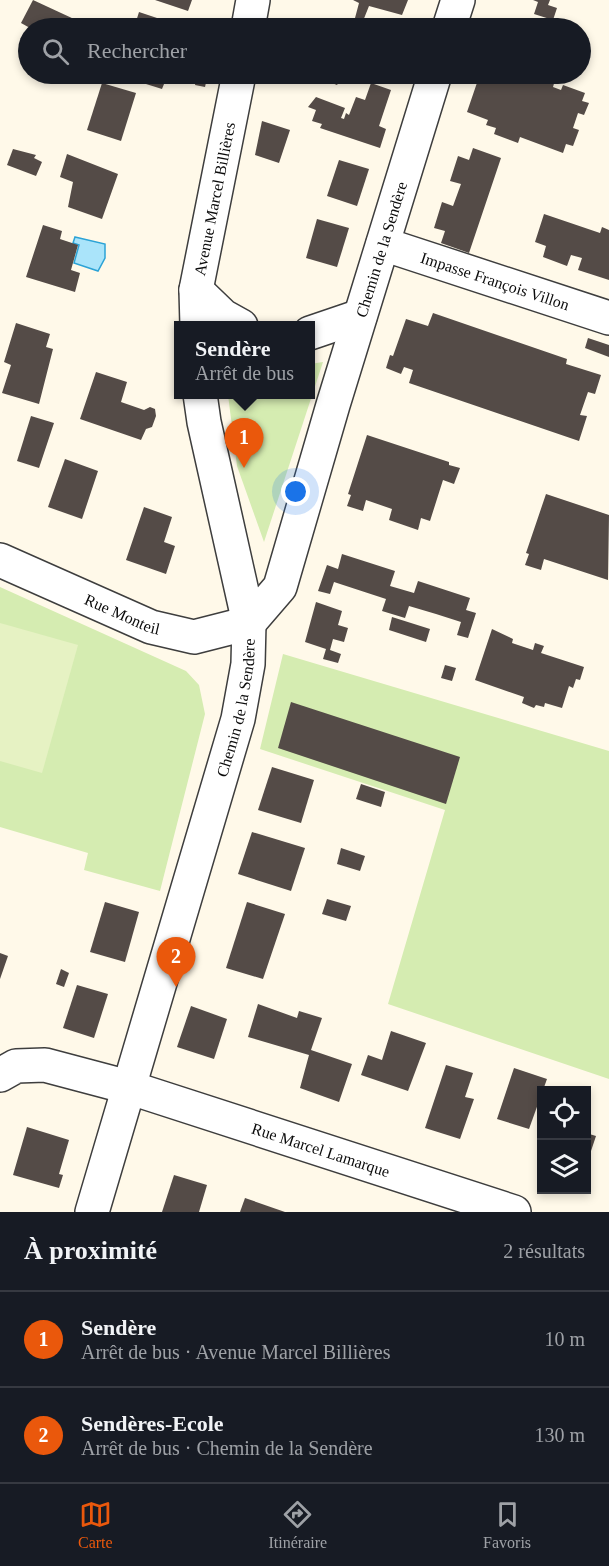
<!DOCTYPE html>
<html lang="fr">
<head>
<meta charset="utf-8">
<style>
	:root { --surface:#171b24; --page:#242831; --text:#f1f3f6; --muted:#9ea1a6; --line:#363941; --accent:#ea580c }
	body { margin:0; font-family:Georgia,serif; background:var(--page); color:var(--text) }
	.controls { position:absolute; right:18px; bottom:18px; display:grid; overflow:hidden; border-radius:0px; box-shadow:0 3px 9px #0003 }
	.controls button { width:54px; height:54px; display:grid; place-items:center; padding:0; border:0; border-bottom:2px solid var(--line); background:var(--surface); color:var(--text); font:30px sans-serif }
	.you { position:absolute; left:296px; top:492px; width:21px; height:21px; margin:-15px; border:4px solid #fff; border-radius:50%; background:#1a73e8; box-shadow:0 0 0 9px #1a73e833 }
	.badge { display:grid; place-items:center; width:39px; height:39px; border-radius:50%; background:var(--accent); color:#fff; font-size:20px; font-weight:700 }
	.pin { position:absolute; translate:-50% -50px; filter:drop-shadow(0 2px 3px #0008) }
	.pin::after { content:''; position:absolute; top:32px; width:21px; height:18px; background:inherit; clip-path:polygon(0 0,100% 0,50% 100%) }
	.popup { position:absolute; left:174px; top:321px; width:141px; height:78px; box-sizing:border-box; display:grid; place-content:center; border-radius:0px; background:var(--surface); filter:drop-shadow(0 2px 4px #0005); font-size:20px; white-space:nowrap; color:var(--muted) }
	.popup b { font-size:22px; color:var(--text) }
	.popup::after { content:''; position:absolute; left:50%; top:100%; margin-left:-12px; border:12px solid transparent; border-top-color:var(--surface) }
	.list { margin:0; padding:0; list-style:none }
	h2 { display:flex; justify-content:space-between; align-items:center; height:78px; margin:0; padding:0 24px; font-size:26px }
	h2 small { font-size:20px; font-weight:400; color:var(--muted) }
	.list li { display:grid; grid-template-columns:39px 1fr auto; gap:18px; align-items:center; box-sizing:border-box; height:96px; padding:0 24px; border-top:2px solid var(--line) }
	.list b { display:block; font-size:22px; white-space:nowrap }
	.list p { margin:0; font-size:20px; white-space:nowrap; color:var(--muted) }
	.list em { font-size:20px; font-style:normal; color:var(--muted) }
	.icon { flex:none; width:33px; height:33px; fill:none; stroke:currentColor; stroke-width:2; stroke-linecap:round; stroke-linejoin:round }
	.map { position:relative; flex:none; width:609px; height:1212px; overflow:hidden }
	.search { position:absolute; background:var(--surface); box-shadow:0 3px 9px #0003; left:18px; right:18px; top:18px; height:66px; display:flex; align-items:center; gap:15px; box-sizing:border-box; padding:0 21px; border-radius:33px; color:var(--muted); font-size:22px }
	.sheet { height:270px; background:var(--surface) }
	nav { display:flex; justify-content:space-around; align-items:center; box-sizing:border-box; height:84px; border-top:2px solid var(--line); background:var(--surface); font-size:16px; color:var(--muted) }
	nav a { display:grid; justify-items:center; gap:3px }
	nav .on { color:var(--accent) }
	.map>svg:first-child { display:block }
</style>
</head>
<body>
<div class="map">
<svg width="609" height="1212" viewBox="0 0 609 1212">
	<rect width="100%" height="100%" fill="#fff9e9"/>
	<g fill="#d5ecb1">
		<path d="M 323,362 L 264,542 L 237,466 L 228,395 L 310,394 L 310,364 Z"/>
		<path d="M 0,587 L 186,671 L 199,685 L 205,714 L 160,891 L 84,870 L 88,853 L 0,827 Z"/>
		<path d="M 283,654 L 609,751 L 609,1079 L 388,1004 L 445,810 L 260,749 Z"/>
	</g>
	<path fill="#e6f2c3" d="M 0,623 L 78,645 L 42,773 L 0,761 Z"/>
	<path fill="#aae4fa" stroke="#2ca3d6" stroke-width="1.5" d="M 75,237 L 105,244 L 105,258 L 98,271 L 74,263 L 79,245 L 73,243 Z"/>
	<g fill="#544b47">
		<path d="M 33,0 L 74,19 L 68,28 L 30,28 L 21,23 Z"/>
		<path d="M 155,0 L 192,0 L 188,11 Z"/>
		<path d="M 353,0 L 408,0 L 402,15 L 369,6 L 363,21 L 355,18 L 359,3 Z"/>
		<path d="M 533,0 L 550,0 L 548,5 L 557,8 L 553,20 L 534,14 L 538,2 Z"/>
		<path d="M 139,12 L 184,27 L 183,28 L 134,28 Z"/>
		<path d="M 372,21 L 394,28 L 370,28 Z"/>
		<path d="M 114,74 L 168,74 L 162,89 Z"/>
		<path d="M 197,74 L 208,74 L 205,87 L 195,85 Z"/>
		<path d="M 324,74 L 344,74 L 337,85 L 322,79 Z"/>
		<path d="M 480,74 L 531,74 L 529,79 L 540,82 L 543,76 L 555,80 L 553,87 L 561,90 L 563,85 L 585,93 L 582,101 L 589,103 L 584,115 L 578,113 L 573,128 L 579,130 L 573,146 L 566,144 L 563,153 L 520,137 L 518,143 L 494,134 L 496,128 L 486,125 L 488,120 L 467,112 Z"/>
		<path d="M 102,83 L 136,93 L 121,141 L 87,130 Z"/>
		<path d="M 371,83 L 391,90 L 379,126 L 386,129 L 380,148 L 320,128 L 322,124 L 312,121 L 316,110 L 308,107 L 316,97 L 345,108 L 341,118 L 344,119 L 346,113 L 349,115 L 356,97 L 365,100 Z"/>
		<path d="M 262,121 L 290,130 L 279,163 L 255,155 Z"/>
		<path d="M 473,148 L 501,158 L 469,253 L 441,243 L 445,231 L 434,228 L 442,202 L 453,206 L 461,184 L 450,181 L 458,156 L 469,160 Z"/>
		<path d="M 13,149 L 36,155 L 34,158 L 42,162 L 36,176 L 7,165 Z"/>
		<path d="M 67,154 L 118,174 L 102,219 L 68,207 L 73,182 L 60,177 Z"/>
		<path d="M 339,160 L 369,169 L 357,206 L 327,196 Z"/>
		<path d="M 544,214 L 600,233 L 602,227 L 609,230 L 609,280 L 578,270 L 582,258 L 571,255 L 567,266 L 543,257 L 546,246 L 535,242 Z"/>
		<path d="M 317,219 L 349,228 L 337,267 L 306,258 Z"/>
		<path d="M 43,225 L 62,231 L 60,239 L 78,245 L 71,270 L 80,273 L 75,292 L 26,277 Z"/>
		<path d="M 433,313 L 567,359 L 566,364 L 601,375 L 595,394 L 588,392 L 580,415 L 587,416 L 579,441 L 409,383 L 413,370 L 404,367 L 401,374 L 386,368 L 390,355 L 393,356 L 406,319 L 428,326 Z"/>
		<path d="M 16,323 L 50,334 L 46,347 L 53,349 L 39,404 L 2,393 L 11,365 L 4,362 Z"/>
		<path d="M 588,338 L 609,345 L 609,357 L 585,348 Z"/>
		<path d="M 96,372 L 127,382 L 121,402 L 144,410 L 150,407 L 155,409 L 156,416 L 152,427 L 146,429 L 141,440 L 80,419 Z"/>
		<path d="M 31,416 L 54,423 L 39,468 L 17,461 Z"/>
		<path d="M 367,435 L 449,462 L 449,465 L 460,468 L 454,484 L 443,480 L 430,521 L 421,518 L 418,530 L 389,520 L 392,509 L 366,500 L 363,511 L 347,506 L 351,495 L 348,494 Z"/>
		<path d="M 65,459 L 98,471 L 82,519 L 48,507 Z"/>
		<path d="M 546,494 L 609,515 L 608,580 L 544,559 L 541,570 L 525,565 L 529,554 L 526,553 Z"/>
		<path d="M 144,507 L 172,517 L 164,542 L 175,546 L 166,574 L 126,560 Z"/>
		<path d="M 342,554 L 395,571 L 390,586 L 414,593 L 418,581 L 470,598 L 466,610 L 476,613 L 468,638 L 457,635 L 461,622 L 436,614 L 409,606 L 405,618 L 382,611 L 386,599 L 334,582 L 330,594 L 318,591 L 327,565 L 338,569 Z"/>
		<path d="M 316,602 L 342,611 L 338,625 L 348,628 L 344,642 L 333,639 L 330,650 L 341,654 L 338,663 L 323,659 L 326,649 L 305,642 Z"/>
		<path d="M 392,617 L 430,629 L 426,642 L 389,630 Z"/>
		<path d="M 492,629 L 513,639 L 512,643 L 533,650 L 535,643 L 544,646 L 541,653 L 584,667 L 580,680 L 576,679 L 573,688 L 569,686 L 562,708 L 545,703 L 544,707 L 536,705 L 534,708 L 522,703 L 524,697 L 475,680 Z"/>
		<path d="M 445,665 L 456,668 L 452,681 L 441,678 Z"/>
		<path d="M 291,702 L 460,757 L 446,804 L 278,748 Z"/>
		<path d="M 272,767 L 314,780 L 301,823 L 258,810 Z"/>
		<path d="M 361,784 L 385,792 L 381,807 L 356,799 Z"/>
		<path d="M 252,832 L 305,848 L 291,891 L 238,874 Z"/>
		<path d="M 341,848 L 365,856 L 360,871 L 337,864 Z"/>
		<path d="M 327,899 L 351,906 L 346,921 L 322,914 Z"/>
		<path d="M 105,902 L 139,912 L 125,962 L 90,952 Z"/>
		<path d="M 247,902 L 285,914 L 263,979 L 226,968 Z"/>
		<path d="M 0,953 L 8,956 L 0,979 Z"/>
		<path d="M 61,969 L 69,973 L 64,987 L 56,984 Z"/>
		<path d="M 77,985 L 108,994 L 94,1038 L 63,1028 Z"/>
		<path d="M 258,1004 L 297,1018 L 299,1011 L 322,1018 L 311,1050 L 352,1064 L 339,1102 L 300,1088 L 309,1055 L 248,1037 Z"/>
		<path d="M 191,1006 L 227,1019 L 214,1059 L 177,1047 Z"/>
		<path d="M 391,1031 L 426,1043 L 408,1091 L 361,1075 L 368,1055 L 382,1060 Z"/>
		<path d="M 446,1065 L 473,1073 L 465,1097 L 474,1099 L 460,1139 L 425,1128 Z"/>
		<path d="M 514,1068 L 547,1079 L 529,1129 L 497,1119 Z"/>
		<path d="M 27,1127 L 69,1140 L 59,1174 L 63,1175 L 59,1188 L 13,1175 Z"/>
		<path d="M 586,1133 L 596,1136 L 587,1163 L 586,1163 Z"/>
		<path d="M 174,1175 L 207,1185 L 199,1212 L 162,1212 Z"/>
		<path d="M 245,1198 L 285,1212 L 240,1212 Z"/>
	</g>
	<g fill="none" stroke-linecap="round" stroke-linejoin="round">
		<g stroke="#3e3e3e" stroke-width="36">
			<g id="minor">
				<path d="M 248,28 L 253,0"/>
				<path d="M 449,28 L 458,0"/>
				<path id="s1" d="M 383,244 L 609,318"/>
				<path d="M 196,290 L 223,316 L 241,326"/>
				<path id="s2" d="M 197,326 L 196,290 L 239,74"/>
				<path d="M 310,333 L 360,316"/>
				<path id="s3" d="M 0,560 L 151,627 L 194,637 L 249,623"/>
				<path id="s4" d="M 249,623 L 280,587 L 333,405 L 435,74"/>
				<path id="s5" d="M 0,1075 L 16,1066 L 45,1065 L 128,1087 L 514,1212"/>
				<path id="s6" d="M 92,1212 L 238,719 L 248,664 L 249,623 L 204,422 L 200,394"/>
			</g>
		</g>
		<use href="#minor" stroke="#fff" stroke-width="33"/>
	</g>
	<g text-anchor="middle" stroke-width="6" stroke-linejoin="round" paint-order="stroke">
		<g font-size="16" fill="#0b0b0b" stroke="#fff">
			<text dy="6" stroke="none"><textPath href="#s2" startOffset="129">Avenue Marcel Billières</textPath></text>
			<text dy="6" stroke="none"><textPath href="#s4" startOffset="400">Chemin de la Sendère</textPath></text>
			<text dy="6" stroke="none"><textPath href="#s1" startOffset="118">Impasse François Villon</textPath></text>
			<text dy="6" stroke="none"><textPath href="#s3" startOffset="134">Rue Monteil</textPath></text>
			<text dy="6" stroke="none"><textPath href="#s6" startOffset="525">Chemin de la Sendère</textPath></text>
			<text dy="6" stroke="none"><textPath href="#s5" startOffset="336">Rue Marcel Lamarque</textPath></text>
		</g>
	</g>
</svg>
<div class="controls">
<button><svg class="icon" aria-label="locate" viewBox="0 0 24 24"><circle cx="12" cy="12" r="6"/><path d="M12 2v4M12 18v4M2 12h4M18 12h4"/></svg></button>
<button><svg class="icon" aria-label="layers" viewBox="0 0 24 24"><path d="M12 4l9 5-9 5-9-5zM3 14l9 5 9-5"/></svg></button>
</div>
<div class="you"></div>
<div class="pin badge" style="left:244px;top:468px">1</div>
<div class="popup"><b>Sendère</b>Arrêt de bus</div>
<div class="pin badge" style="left:176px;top:987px">2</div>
<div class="search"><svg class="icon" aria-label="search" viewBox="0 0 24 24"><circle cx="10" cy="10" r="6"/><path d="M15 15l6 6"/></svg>Rechercher</div>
</div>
<section class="sheet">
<h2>À proximité<small>2 résultats</small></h2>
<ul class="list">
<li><span class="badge">1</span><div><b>Sendère</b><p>Arrêt de bus · Avenue Marcel Billières</p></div><em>10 m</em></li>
<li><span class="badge">2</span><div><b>Sendères-Ecole</b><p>Arrêt de bus · Chemin de la Sendère</p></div><em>130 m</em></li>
</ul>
</section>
<nav>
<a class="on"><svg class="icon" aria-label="map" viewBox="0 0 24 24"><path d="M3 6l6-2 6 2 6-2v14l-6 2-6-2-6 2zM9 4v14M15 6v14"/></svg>Carte</a>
<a><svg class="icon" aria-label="directions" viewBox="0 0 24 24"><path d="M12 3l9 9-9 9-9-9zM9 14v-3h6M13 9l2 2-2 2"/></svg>Itinéraire</a>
<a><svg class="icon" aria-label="saved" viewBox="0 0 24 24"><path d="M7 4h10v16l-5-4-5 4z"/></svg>Favoris</a>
</nav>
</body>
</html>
